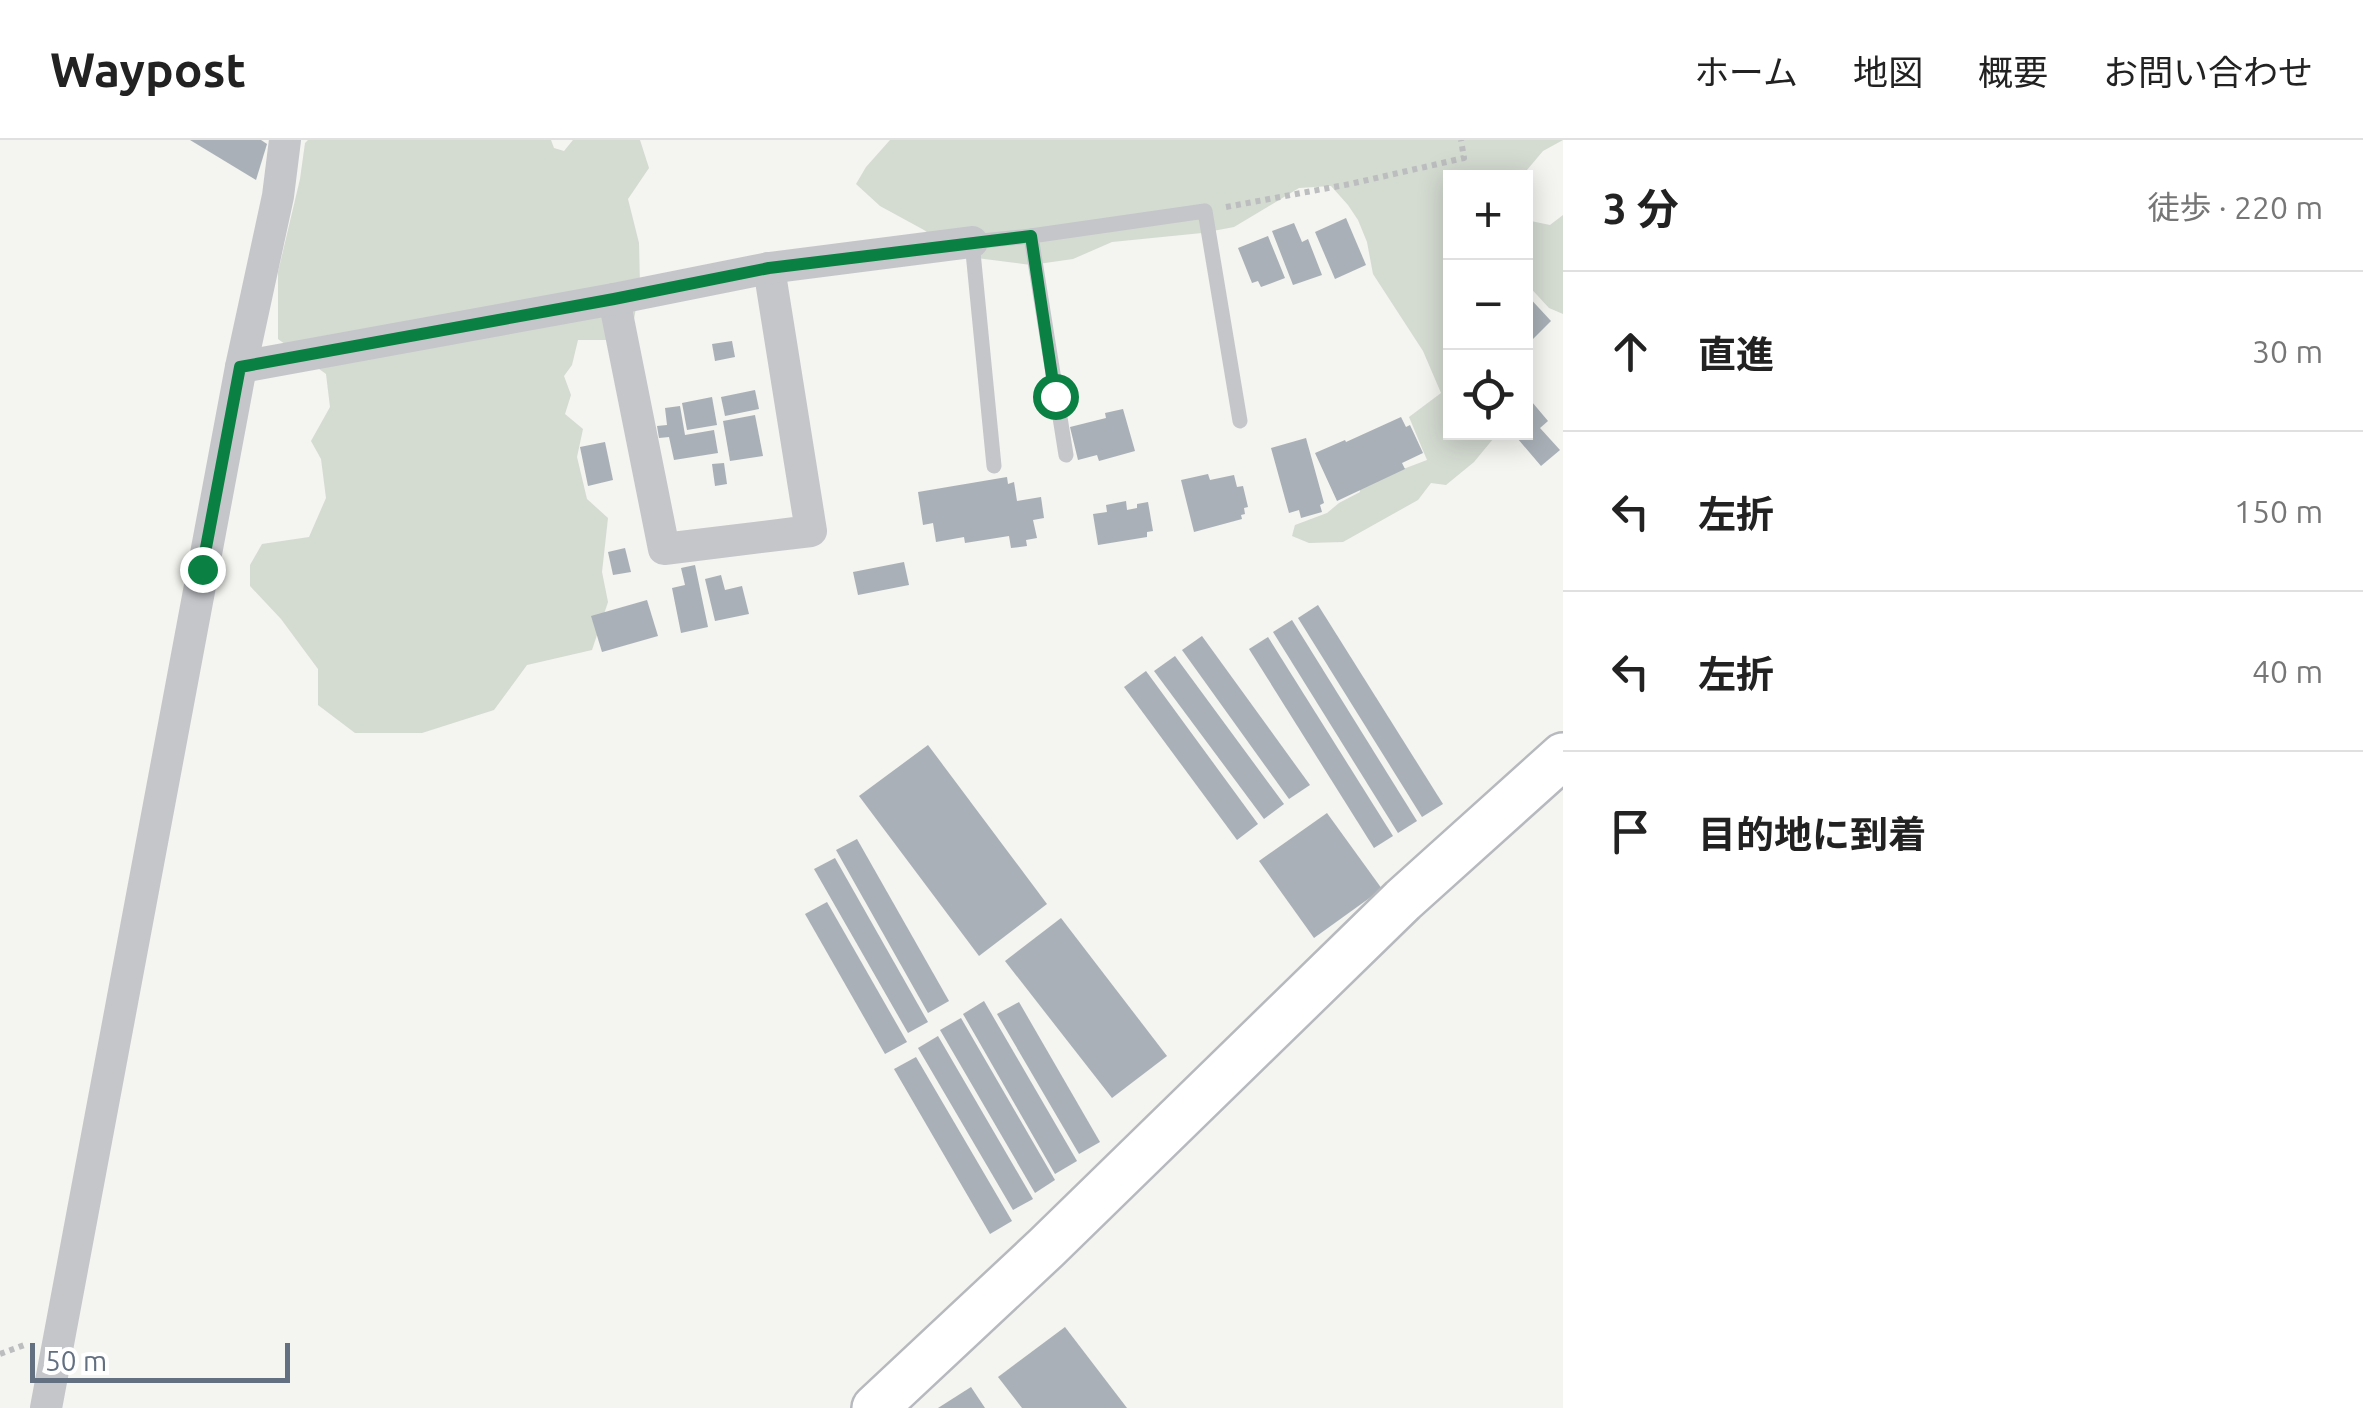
<!DOCTYPE html>
<html lang="ja">
<head>
<meta charset="utf-8">
<style>
	:root { --surface:#fff; --page:#f6f6f6; --text:#222; --muted:#767676; --line:#e0e0e0 }
	body { margin:0; font-family:Ubuntu,"Noto Sans JP",sans-serif; background:var(--page); color:var(--text) }
	.controls { position:absolute; right:30px; top:30px; display:grid; overflow:hidden; border-radius:0px; box-shadow:0 5px 25px #0003 }
	.controls button { width:90px; height:90px; display:grid; place-items:center; padding:0; border:0; border-bottom:2px solid var(--line); background:var(--surface); color:var(--text); font:50px sans-serif }
	.scale { position:absolute; left:30px; bottom:25px; width:260px; box-sizing:border-box; padding-left:10px; border:5px solid #627082; border-top:0; font-size:28px; line-height:35px; white-space:nowrap; color:#627082; -webkit-text-stroke:8px #fff; paint-order:stroke }
	.stop { position:absolute; width:30px; height:30px; margin:-22px; border:8px solid #0b8043; border-radius:50%; background:#fff }
	.stop.end { background:#0b8043; border-color:#fff; box-shadow:0 2px 10px #0008 }
	.list { margin:0; padding:0; list-style:none }
	h2 { display:flex; justify-content:space-between; align-items:center; height:130px; margin:0; padding:0 40px; font-size:42px }
	h2 small { font-size:32px; font-weight:400; color:var(--muted) }
	.list li { display:grid; grid-template-columns:65px 1fr auto; gap:30px; align-items:center; box-sizing:border-box; height:160px; padding:0 40px; border-top:2px solid var(--line) }
	.list b { display:block; font-size:38px; white-space:nowrap }
	.list em { font-size:32px; font-style:normal; color:var(--muted) }
	.icon { flex:none; width:55px; height:55px; fill:none; stroke:currentColor; stroke-width:2; stroke-linecap:round; stroke-linejoin:round }
	.map { position:relative; flex:none; width:1563px; height:1268px; overflow:hidden }
	header { display:flex; align-items:center; gap:60px; box-sizing:border-box; height:140px; padding:0 50px; background:var(--surface); border-bottom:2px solid var(--line) }
	header strong { font-size:48px }
	nav { display:flex; gap:55px; margin-inline-start:auto; font-size:35px }
	main { display:flex }
	aside { flex:1; background:var(--surface) }
	.map>svg:first-child { display:block }
</style>
</head>
<body>
<header>
<strong>Waypost</strong>
<nav><a>ホーム</a><a>地図</a><a>概要</a><a>お問い合わせ</a></nav>
</header>
<main>
<div class="map">
<svg width="1563" height="1268" viewBox="0 0 1563 1268">
	<rect width="100%" height="100%" fill="#f4f4f0"/>
	<g fill="#d4dbd1">
		<path d="M 308,0 L 551,0 L 554,8 L 564,11 L 573,0 L 640,0 L 649,28 L 628,59 L 639,103 L 640,146 L 632,190 L 609,200 L 578,200 L 572,225 L 564,236 L 571,255 L 565,274 L 583,289 L 577,317 L 587,359 L 608,378 L 602,432 L 608,462 L 592,510 L 527,525 L 494,570 L 422,593 L 355,593 L 318,565 L 318,529 L 281,479 L 250,446 L 250,425 L 262,404 L 309,397 L 326,358 L 321,319 L 311,301 L 330,267 L 326,234 L 278,199 L 278,132 L 300,39 L 305,3 Z"/>
		<path d="M 890,0 L 1563,0 L 1543,11 L 1521,37 L 1450,38 L 1450,292 L 1498,293 L 1474,322 L 1446,345 L 1431,343 L 1418,360 L 1343,402 L 1309,403 L 1292,396 L 1295,385 L 1327,373 L 1339,363 L 1360,352 L 1359,337 L 1375,328 L 1406,328 L 1427,320 L 1409,277 L 1441,253 L 1423,211 L 1373,134 L 1367,102 L 1358,80 L 1348,65 L 1331,46 L 1299,48 L 1234,87 L 1202,93 L 1112,102 L 1073,119 L 1031,125 L 961,116 L 924,90 L 880,66 L 856,44 L 866,27 Z"/>
		<path d="M 1563,75 L 1563,174 L 1549,168 L 1526,143 L 1526,80 L 1550,85 Z"/>
	</g>
	<g fill="#a9b0b7">
		<path d="M 190,0 L 261,0 L 267,4 L 256,40 Z"/>
		<path d="M 1346,78 L 1366,125 L 1335,139 L 1315,92 Z"/>
		<path d="M 1294,83 L 1302,102 L 1308,99 L 1322,135 L 1293,145 L 1272,91 Z"/>
		<path d="M 1268,96 L 1285,138 L 1261,147 L 1258,141 L 1252,143 L 1238,108 Z"/>
		<path d="M 1526,154 L 1551,181 L 1526,206 Z"/>
		<path d="M 732,201 L 735,217 L 715,221 L 712,204 Z"/>
		<path d="M 755,250 L 759,269 L 725,276 L 721,257 Z"/>
		<path d="M 712,257 L 717,285 L 687,290 L 682,263 Z"/>
		<path d="M 1532,262 L 1548,281 L 1540,288 L 1560,310 L 1541,326 L 1512,292 L 1526,292 L 1526,268 Z"/>
		<path d="M 680,266 L 685,295 L 714,290 L 718,313 L 674,320 L 669,297 L 659,298 L 657,286 L 667,285 L 665,268 Z"/>
		<path d="M 1123,269 L 1135,311 L 1099,321 L 1097,315 L 1078,320 L 1070,287 L 1106,278 L 1105,273 Z"/>
		<path d="M 755,275 L 763,316 L 730,321 L 723,281 Z"/>
		<path d="M 1401,277 L 1406,287 L 1410,285 L 1423,313 L 1402,323 L 1405,329 L 1337,361 L 1315,313 L 1345,300 L 1346,302 Z"/>
		<path d="M 1306,298 L 1324,363 L 1320,365 L 1322,372 L 1301,378 L 1299,370 L 1289,373 L 1271,308 Z"/>
		<path d="M 605,302 L 613,340 L 588,346 L 580,307 Z"/>
		<path d="M 724,323 L 727,344 L 715,346 L 712,324 Z"/>
		<path d="M 1208,334 L 1210,340 L 1234,335 L 1237,347 L 1243,346 L 1248,367 L 1244,368 L 1245,374 L 1241,375 L 1242,379 L 1194,392 L 1181,340 Z"/>
		<path d="M 1007,337 L 1008,344 L 1014,342 L 1017,361 L 1041,357 L 1044,378 L 1033,380 L 1037,398 L 1026,400 L 1027,406 L 1011,408 L 1009,396 L 965,403 L 964,397 L 936,402 L 933,383 L 923,385 L 918,352 Z"/>
		<path d="M 1126,361 L 1127,370 L 1137,368 L 1137,364 L 1148,362 L 1153,391 L 1147,392 L 1147,397 L 1098,405 L 1093,374 L 1107,372 L 1106,365 Z"/>
		<path d="M 625,408 L 631,432 L 613,435 L 608,412 Z"/>
		<path d="M 904,422 L 909,445 L 858,455 L 853,432 Z"/>
		<path d="M 695,425 L 708,487 L 681,493 L 672,448 L 685,445 L 681,428 Z"/>
		<path d="M 721,435 L 725,450 L 742,446 L 749,474 L 715,481 L 705,439 Z"/>
		<path d="M 647,460 L 658,496 L 602,512 L 591,476 Z"/>
		<path d="M 1318,465 L 1443,664 L 1422,677 L 1298,478 Z"/>
		<path d="M 1292,480 L 1417,681 L 1398,693 L 1273,492 Z"/>
		<path d="M 1202,496 L 1310,645 L 1289,659 L 1182,510 Z"/>
		<path d="M 1268,497 L 1393,696 L 1374,708 L 1249,509 Z"/>
		<path d="M 1175,516 L 1284,664 L 1264,679 L 1154,531 Z"/>
		<path d="M 1146,531 L 1258,684 L 1237,700 L 1124,547 Z"/>
		<path d="M 928,605 L 1047,764 L 979,816 L 859,656 Z"/>
		<path d="M 1327,673 L 1382,749 L 1314,798 L 1259,721 Z"/>
		<path d="M 857,699 L 949,861 L 928,873 L 836,710 Z"/>
		<path d="M 835,718 L 928,882 L 908,893 L 814,729 Z"/>
		<path d="M 827,762 L 907,902 L 885,914 L 805,774 Z"/>
		<path d="M 1061,778 L 1167,916 L 1112,958 L 1005,821 Z"/>
		<path d="M 984,861 L 1077,1021 L 1055,1034 L 963,874 Z"/>
		<path d="M 1019,862 L 1100,1002 L 1079,1014 L 997,874 Z"/>
		<path d="M 961,878 L 1055,1040 L 1035,1053 L 940,890 Z"/>
		<path d="M 938,896 L 1033,1059 L 1013,1070 L 918,908 Z"/>
		<path d="M 916,917 L 1012,1081 L 990,1094 L 894,929 Z"/>
		<path d="M 1065,1187 L 1127,1268 L 1022,1268 L 998,1237 Z"/>
		<path d="M 971,1247 L 985,1268 L 938,1268 Z"/>
	</g>
	<g fill="none" stroke-linecap="round" stroke-linejoin="round">
		<g stroke="#b6b9be" stroke-width="50">
			<path id="secondary" d="M 875,1268 L 1046,1108 L 1403,760 L 1563,616"/>
		</g>
		<g stroke="#bbbdbf" stroke-width="6" stroke-dasharray="5 5" stroke-linecap="butt">
			<path d="M 1226,67 L 1350,44 L 1464,18 L 1461,0"/>
			<path d="M 0,1214 L 27,1204"/>
		</g>
		<g stroke="#c4c6ca" stroke-width="15">
			<path d="M 1031,96 L 1205,71 L 1240,281"/>
			<path d="M 994,326 L 972,102 L 1031,96 L 1066,315"/>
		</g>
		<g stroke="#c4c6ca" stroke-width="32">
			<path d="M 614,159 L 664,409 L 811,391 L 769,128"/>
			<path d="M 241,227 L 614,159 L 769,128 L 972,102"/>
			<path d="M 46,1268 L 241,227 L 278,56 L 285,0"/>
		</g>
		<use href="#secondary" stroke="#fff" stroke-width="45"/>
	</g>
	<g fill="none" stroke-linecap="round" stroke-linejoin="round">
		<path stroke="#0b8043" stroke-width="12" d="M 202,429 L 240,227 L 614,159 L 769,128 L 1031,96 L 1055,256"/>
	</g>
</svg>
<div class="controls">
<button>+</button>
<button>−</button>
<button><svg class="icon" aria-label="locate" viewBox="0 0 24 24"><circle cx="12" cy="12" r="6"/><path d="M12 2v4M12 18v4M2 12h4M18 12h4"/></svg></button>
</div>
<div class="scale">50 m</div>
<div class="stop" style="left:1055px;top:256px"></div>
<div class="stop end" style="left:202px;top:429px"></div>
</div>
<aside>
<h2>3 分<small>徒歩 · 220 m</small></h2>
<ul class="list">
<li><svg class="icon" aria-label="ahead" viewBox="0 0 24 24"><path d="M12 20V5M6 11l6-6 6 6"/></svg><div><b>直進</b></div><em>30 m</em></li>
<li><svg class="icon" aria-label="left" viewBox="0 0 24 24"><path d="M17 20v-9H6M10 6l-5 5 5 5"/></svg><div><b>左折</b></div><em>150 m</em></li>
<li><svg class="icon" aria-label="left" viewBox="0 0 24 24"><path d="M17 20v-9H6M10 6l-5 5 5 5"/></svg><div><b>左折</b></div><em>40 m</em></li>
<li><svg class="icon" aria-label="arrive" viewBox="0 0 24 24"><path d="M6 21V4h12l-3 4 3 4H6"/></svg><div><b>目的地に到着</b></div></li>
</ul>
</aside>
</main>
</body>
</html>
